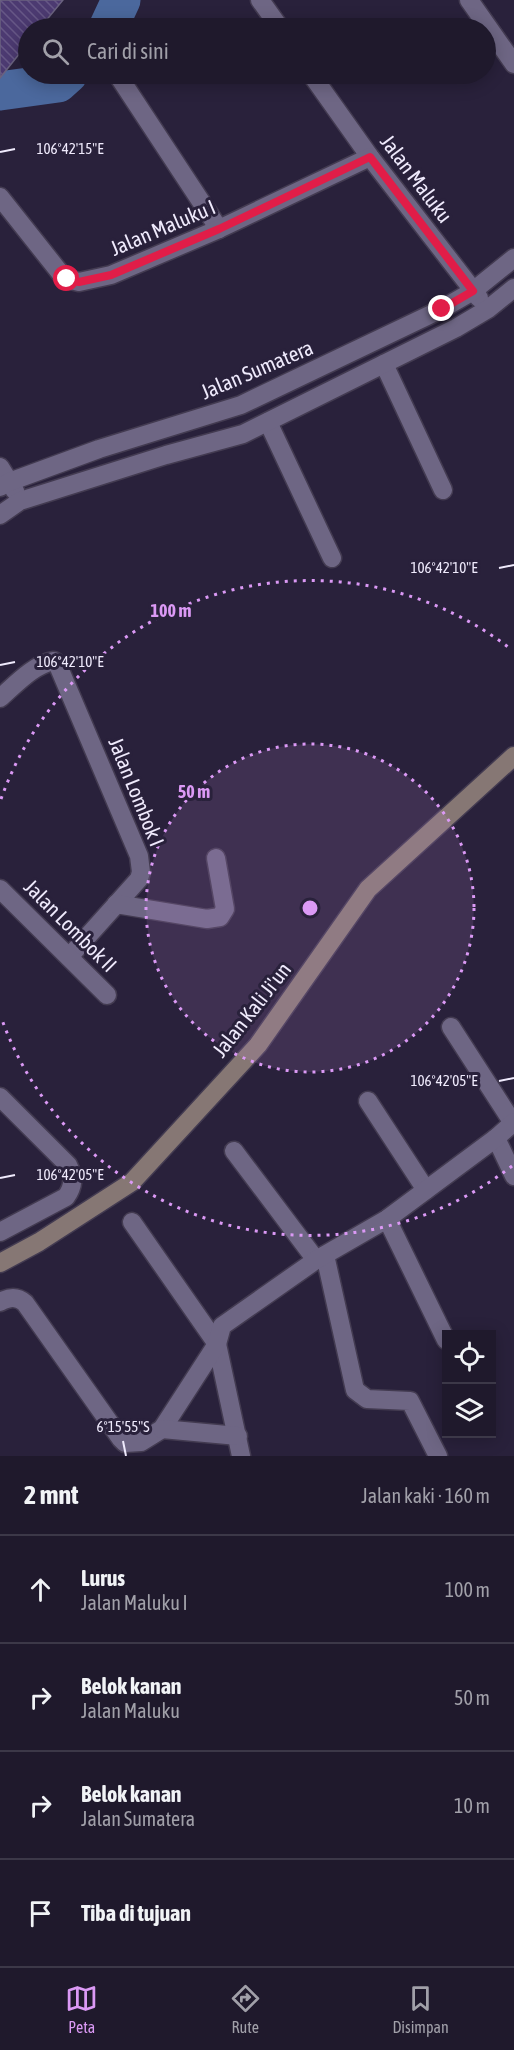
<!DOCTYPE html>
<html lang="id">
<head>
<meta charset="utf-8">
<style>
	:root { --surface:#1f192c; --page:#272234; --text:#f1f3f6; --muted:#a1a0a9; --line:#3c3848; --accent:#db99f5 }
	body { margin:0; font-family:"Asap Condensed",sans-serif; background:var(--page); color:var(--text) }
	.controls { position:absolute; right:18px; bottom:18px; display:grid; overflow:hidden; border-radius:0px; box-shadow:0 3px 15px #0003 }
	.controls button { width:54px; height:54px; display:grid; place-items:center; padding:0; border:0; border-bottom:2px solid var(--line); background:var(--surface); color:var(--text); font:30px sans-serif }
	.stop { position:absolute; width:18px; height:18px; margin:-14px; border:4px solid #e11d48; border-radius:50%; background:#fff }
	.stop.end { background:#e11d48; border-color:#fff; box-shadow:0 2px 6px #0008 }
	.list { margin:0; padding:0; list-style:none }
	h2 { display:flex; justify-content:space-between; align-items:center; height:78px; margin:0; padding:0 24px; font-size:26px }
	h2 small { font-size:20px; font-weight:400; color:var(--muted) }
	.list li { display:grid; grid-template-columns:39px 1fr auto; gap:18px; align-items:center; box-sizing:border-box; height:108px; padding:0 24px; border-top:2px solid var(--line) }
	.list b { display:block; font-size:22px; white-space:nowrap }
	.list p { margin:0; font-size:20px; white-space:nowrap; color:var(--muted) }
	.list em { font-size:20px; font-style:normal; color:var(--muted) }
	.icon { flex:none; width:33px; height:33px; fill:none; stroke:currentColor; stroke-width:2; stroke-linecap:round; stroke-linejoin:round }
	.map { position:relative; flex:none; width:514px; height:1456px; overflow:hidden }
	.search { position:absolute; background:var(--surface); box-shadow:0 3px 15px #0003; left:18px; right:18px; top:18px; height:66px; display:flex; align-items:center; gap:15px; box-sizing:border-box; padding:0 21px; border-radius:33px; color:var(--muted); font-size:22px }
	.sheet { height:510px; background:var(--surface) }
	nav { display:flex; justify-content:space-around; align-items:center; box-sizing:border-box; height:84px; border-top:2px solid var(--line); background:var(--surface); font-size:16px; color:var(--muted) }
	nav a { display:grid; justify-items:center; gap:3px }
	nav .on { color:var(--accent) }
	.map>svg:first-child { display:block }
</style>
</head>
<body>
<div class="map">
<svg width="514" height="1456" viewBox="0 0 514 1456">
	<defs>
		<pattern id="building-back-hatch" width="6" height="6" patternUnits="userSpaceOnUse" patternTransform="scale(1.5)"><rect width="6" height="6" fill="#4c3a71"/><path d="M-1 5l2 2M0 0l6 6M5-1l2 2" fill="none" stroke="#665786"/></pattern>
	</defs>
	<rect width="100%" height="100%" fill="#29213b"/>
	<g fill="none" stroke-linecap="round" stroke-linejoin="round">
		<g stroke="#4b689d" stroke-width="39">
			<path d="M 108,28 L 121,0"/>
			<path d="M 0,91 L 58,83 L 68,74"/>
		</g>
	</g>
	<path fill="url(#building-back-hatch)" stroke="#6a627f" stroke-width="1.5" d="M 0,0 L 63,0 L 40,28 L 28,28 L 28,43 L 0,78 Z"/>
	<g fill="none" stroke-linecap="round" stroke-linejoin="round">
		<g stroke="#433b51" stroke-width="21">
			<g id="street">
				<path d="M 260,0 L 280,28"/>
				<path d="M 469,0 L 514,64"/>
				<path d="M 117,74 L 219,229"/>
				<path d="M 311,74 L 370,157 L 479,298"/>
				<path d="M 0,197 L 61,274 L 67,279 L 79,282 L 111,275 L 219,229 L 370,157"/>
				<path d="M 384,364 L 443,490"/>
				<path d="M 268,422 L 332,558"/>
				<path d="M 0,467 L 15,491"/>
				<path d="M 0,487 L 9,482 L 99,449 L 241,405 L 442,309 L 473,291 L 514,258"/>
				<path d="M 0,515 L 20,501 L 166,455 L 243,434 L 456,328 L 488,309 L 514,288"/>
				<path d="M 0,698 C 15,685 34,664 54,661 L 57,663 L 139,856 L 141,872 L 139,879 L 69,957"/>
				<path d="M 0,889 L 107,995"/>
				<path d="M 116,904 L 207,919 L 220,917 L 225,909 L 216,858"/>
				<path d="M 451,1027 L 513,1123"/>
				<path d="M 0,1097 L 68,1165 C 74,1177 74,1186 66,1197 L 0,1232"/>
				<path d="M 368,1101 L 426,1190"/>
				<path d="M 496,1138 L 514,1176"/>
				<path d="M 234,1151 L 316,1260"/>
				<path d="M 387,1219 L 446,1340"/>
				<path d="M 132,1222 L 217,1344 L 241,1456"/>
				<path d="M 325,1255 L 355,1390 L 367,1399 L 410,1401 L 438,1456"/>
				<path d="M 0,1302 C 9,1297 17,1296 25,1303 L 121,1439 L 125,1443 L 141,1442 L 162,1429 L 217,1344 L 222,1326 L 316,1260 L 387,1219 L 496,1138 L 514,1122"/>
				<path d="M 162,1429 L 238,1436"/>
			</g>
		</g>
		<g stroke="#433b51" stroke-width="21">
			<path id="secondary" d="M 0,1263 L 39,1242 L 132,1182 L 258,1045 L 368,889 L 514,756"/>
		</g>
		<use href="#street" stroke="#6e6684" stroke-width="18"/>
		<use href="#secondary" stroke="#867774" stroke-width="18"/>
	</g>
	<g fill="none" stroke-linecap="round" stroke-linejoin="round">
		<path stroke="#e11d48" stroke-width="8" d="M 67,279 L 79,282 L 111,275 L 219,229 L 370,157 L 473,291 L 442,309"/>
	</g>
	<path fill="none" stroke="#efeafc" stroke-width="2" d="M 0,152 L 15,149M 499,568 L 514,565M 0,665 L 15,662M 499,1081 L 514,1078M 0,1178 L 15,1175M 123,1441 L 126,1456"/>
	<circle cx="310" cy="908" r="164" fill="#db99f5" fill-opacity=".12"/>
	<g fill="none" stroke="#db99f5" stroke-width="3" stroke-dasharray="3 6">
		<circle cx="310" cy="908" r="164"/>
		<path d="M512 1166A328 328 0 0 1 1 1017M1 799A328 328 0 0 1 512 650"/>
	</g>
	<g text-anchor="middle" stroke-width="6" stroke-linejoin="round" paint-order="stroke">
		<g font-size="21" fill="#efeafc" stroke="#29213b">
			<text transform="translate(416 179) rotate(53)" y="7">Jalan Maluku</text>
			<text transform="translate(163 228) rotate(-23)" y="7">Jalan Maluku I</text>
			<text transform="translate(257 370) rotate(-23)" y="7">Jalan Sumatera</text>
			<text transform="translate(136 792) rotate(68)" y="7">Jalan Lombok I</text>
			<text transform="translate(70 926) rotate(45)" y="7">Jalan Lombok II</text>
			<text transform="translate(252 1010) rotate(-52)" y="7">Jalan Kali Ji'un</text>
		</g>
	</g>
	<g font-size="15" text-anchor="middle" fill="#efeafc" stroke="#29213b" stroke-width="6" stroke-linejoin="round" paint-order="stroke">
		<text x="70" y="154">106°42'15"E</text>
		<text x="444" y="573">106°42'10"E</text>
		<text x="70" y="667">106°42'10"E</text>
		<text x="444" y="1086">106°42'05"E</text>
		<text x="70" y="1180">106°42'05"E</text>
		<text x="123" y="1432">6°15'55"S</text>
	</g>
	<circle cx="310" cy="908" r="9" fill="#db99f5" stroke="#29213b" stroke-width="3"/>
	<g font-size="18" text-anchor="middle" font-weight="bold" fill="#db99f5" stroke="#29213b" stroke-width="6" stroke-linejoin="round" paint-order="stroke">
		<text x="171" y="617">100 m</text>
		<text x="194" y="798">50 m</text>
	</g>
</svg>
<div class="controls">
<button><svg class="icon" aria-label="locate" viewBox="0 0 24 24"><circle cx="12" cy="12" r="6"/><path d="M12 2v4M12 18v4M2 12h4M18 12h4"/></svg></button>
<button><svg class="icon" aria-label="layers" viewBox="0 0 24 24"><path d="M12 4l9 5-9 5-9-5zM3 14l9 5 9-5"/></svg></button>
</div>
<div class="stop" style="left:67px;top:279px"></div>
<div class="stop end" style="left:442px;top:309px"></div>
<div class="search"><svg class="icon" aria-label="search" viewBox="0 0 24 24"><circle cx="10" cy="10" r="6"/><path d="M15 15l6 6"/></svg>Cari di sini</div>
</div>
<section class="sheet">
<h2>2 mnt<small>Jalan kaki · 160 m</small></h2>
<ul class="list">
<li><svg class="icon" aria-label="ahead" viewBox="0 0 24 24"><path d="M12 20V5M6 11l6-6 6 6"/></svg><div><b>Lurus</b><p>Jalan Maluku I</p></div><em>100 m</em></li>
<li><svg class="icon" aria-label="right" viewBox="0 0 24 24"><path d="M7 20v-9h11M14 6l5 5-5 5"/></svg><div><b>Belok kanan</b><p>Jalan Maluku</p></div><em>50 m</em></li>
<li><svg class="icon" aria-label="right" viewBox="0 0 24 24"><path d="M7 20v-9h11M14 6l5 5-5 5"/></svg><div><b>Belok kanan</b><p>Jalan Sumatera</p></div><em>10 m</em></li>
<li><svg class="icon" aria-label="arrive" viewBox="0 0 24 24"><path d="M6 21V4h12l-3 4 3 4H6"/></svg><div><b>Tiba di tujuan</b></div></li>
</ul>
</section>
<nav>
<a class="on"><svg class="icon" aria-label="map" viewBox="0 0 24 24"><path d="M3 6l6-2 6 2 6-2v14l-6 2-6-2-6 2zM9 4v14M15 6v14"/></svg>Peta</a>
<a><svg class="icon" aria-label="directions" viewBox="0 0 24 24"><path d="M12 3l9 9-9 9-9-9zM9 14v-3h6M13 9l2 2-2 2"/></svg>Rute</a>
<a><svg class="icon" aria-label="saved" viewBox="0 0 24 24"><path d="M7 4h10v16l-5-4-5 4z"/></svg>Disimpan</a>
</nav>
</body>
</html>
